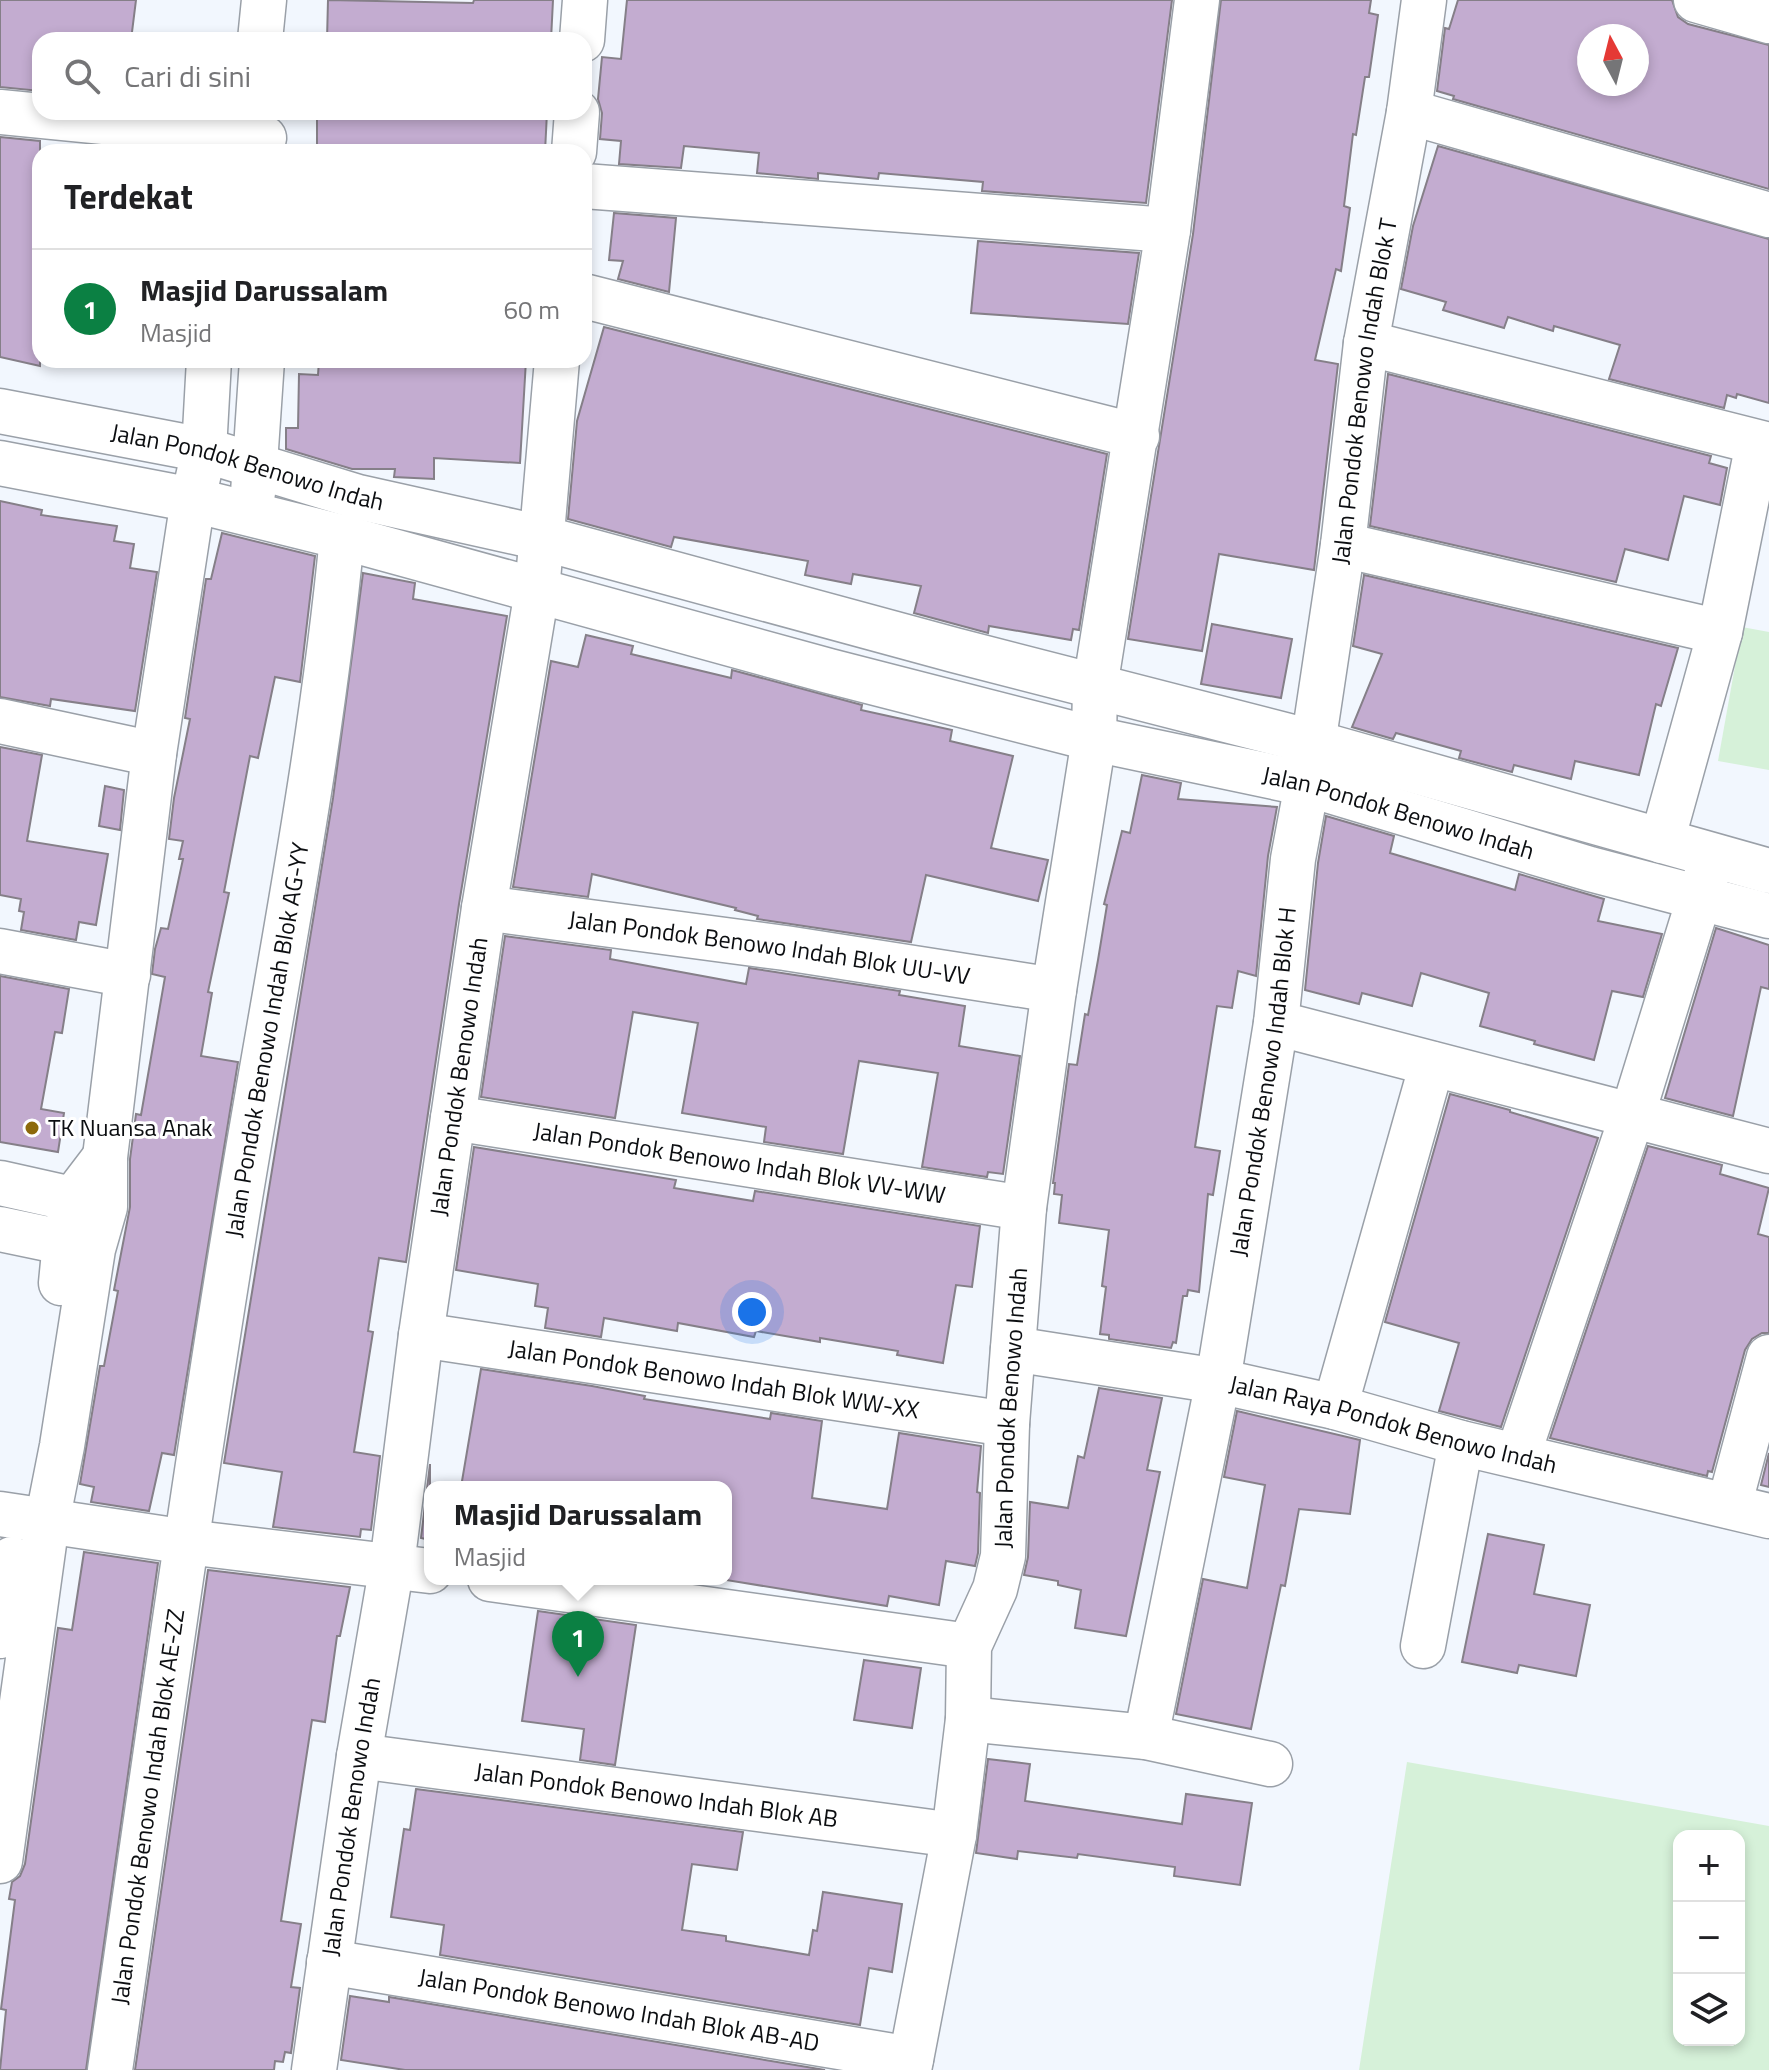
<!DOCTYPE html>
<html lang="id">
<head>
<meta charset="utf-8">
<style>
	:root { --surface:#fff; --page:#f6f6f6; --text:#202124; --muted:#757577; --line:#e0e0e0; --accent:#0b8043 }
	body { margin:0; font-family:"Titillium Web",sans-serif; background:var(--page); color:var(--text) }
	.controls { position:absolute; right:24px; bottom:24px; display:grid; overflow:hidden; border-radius:16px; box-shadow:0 4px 12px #0003 }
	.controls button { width:72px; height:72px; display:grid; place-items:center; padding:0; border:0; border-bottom:2px solid var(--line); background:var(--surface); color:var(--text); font:40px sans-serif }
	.compass { position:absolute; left:1577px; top:24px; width:72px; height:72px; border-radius:50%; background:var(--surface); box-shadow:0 4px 12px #0003; rotate:353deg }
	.you { position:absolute; left:752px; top:1312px; width:28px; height:28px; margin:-20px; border:6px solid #fff; border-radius:50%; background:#1a73e8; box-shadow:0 0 0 12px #1a73e833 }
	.badge { display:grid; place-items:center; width:52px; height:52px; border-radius:50%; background:var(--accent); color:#fff; font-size:26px; font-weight:700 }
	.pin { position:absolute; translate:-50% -66px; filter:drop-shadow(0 2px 4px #0008) }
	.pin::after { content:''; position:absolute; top:42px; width:28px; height:24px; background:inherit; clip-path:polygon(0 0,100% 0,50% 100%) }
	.popup { position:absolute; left:424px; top:1481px; width:308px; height:104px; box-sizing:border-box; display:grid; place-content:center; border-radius:16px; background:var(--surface); filter:drop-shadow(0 2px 6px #0005); font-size:26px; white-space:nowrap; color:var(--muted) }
	.popup b { font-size:30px; color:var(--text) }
	.popup::after { content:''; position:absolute; left:50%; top:100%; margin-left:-16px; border:16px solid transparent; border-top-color:var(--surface) }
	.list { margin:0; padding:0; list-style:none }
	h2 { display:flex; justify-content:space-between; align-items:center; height:104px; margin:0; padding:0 32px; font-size:34px }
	h2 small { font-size:26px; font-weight:400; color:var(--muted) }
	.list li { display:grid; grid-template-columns:52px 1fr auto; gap:24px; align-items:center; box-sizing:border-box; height:120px; padding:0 32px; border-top:2px solid var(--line) }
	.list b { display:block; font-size:30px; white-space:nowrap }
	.list p { margin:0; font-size:26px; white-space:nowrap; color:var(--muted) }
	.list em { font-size:26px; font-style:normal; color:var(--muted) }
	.icon { flex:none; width:44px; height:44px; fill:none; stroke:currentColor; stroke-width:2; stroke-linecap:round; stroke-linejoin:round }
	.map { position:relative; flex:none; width:1769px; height:2070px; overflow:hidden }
	.search { position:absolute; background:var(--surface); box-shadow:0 4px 12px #0003; left:32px; top:32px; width:560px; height:88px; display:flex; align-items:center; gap:20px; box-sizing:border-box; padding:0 28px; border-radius:24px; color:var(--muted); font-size:30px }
	.panel { position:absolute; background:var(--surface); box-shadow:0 4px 12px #0003; left:32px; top:144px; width:560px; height:224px; border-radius:24px }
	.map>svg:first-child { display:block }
</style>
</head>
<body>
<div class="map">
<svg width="1769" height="2070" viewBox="0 0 1769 2070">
	<rect width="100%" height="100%" fill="#f2f7fe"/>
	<g fill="#d6f1d9" fill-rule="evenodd">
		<path d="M 1742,627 L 1769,632 L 1769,770 L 1718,761 Z"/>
		<path d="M 1407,1762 L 1769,1826 L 1769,2070 L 1359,2070 ZM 1679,1836 L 1739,1836 L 1739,2040 L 1679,2040 Z"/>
	</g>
	<g fill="#c3acd0" stroke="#857f88" stroke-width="2" fill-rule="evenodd">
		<path d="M 0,0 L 136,0 L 131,40 L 40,40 L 40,91 L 0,87 Z"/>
		<path d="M 328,0 L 473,3 L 474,0 L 553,0 L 551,40 L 327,40 Z"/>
		<path d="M 627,0 L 1172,0 L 1146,203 L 982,191 L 983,182 L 879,173 L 878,179 L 818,173 L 818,179 L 757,173 L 759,153 L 684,146 L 681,168 L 619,164 L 621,141 L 600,139 L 602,113 L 598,99 L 602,57 L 621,59 Z"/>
		<path d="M 1221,0 L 1371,0 L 1369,13 L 1378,15 L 1369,77 L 1365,77 L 1356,135 L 1353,134 L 1344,206 L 1350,208 L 1341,271 L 1336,269 L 1315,360 L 1338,364 L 1314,570 L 1219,554 L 1202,651 L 1128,639 L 1193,234 Z"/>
		<path d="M 1458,0 L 1672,0 L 1678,17 L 1688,24 L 1769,45 L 1769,189 L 1453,99 L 1454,96 L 1437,91 L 1445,28 L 1449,29 ZM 1589,36 L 1637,36 L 1637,84 L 1589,84 Z"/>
		<path d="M 317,112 L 547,112 L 545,152 L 317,152 Z"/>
		<path d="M 0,137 L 40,141 L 40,366 L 0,357 Z"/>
		<path d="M 1438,146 L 1769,239 L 1769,403 L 1737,394 L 1736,398 L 1727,395 L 1724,408 L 1609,379 L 1620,345 L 1554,326 L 1553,331 L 1508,317 L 1504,328 L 1443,310 L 1446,302 L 1401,289 L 1413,226 Z"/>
		<path d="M 614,213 L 676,218 L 669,292 L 618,279 L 623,261 L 609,260 Z"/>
		<path d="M 978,241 L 1139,253 L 1128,324 L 971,313 Z"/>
		<path d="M 604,327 L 1107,454 L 1079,630 L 1073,629 L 1071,640 L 989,626 L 988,633 L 914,613 L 921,586 L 853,574 L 851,584 L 805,575 L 808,561 L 674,537 L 671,547 L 568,519 L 577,421 Z"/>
		<path d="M 319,360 L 526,360 L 520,463 L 434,458 L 434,479 L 394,477 L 395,469 L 352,469 L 286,449 L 286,428 L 298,428 L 299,374 L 318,375 Z"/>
		<path d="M 1388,374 L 1711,456 L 1709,463 L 1727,468 L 1720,505 L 1684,496 L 1668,560 L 1625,549 L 1616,582 L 1370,526 Z"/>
		<path d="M 0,501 L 42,510 L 41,515 L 117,526 L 114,541 L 134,544 L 130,568 L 157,572 L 135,711 L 51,699 L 50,706 L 0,697 Z"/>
		<path d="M 222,533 L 315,556 L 300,682 L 275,677 L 258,758 L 250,756 L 224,892 L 229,893 L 208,992 L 212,993 L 201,1056 L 238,1062 L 174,1455 L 162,1453 L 149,1511 L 91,1502 L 94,1487 L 80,1484 L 100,1366 L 104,1366 L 118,1291 L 114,1290 L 130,1207 L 130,1159 L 136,1114 L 141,1115 L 165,977 L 152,974 L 155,949 L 161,928 L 168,929 L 183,859 L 179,859 L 183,841 L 169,839 L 174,798 L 190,719 L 185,718 L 206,579 L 211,579 Z"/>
		<path d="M 363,573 L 415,583 L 413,599 L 507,616 L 459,904 L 406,1262 L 379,1258 L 368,1331 L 373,1332 L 354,1452 L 380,1456 L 371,1530 L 361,1529 L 360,1537 L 273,1527 L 282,1472 L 224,1463 L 333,798 Z"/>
		<path d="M 1364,575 L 1678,648 L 1661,706 L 1656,704 L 1639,775 L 1575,761 L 1571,779 L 1514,765 L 1512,772 L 1459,758 L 1461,751 L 1396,733 L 1393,739 L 1352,727 L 1382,654 L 1353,646 Z"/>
		<path d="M 1212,624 L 1292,639 L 1281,698 L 1201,684 Z"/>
		<path d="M 586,635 L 633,646 L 631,654 L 731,678 L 732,670 L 862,705 L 861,710 L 952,730 L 950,741 L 1013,756 L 991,848 L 1048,860 L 1038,901 L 926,875 L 911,942 L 757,919 L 758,916 L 735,910 L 736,908 L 592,874 L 588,897 L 513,887 L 551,661 L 578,667 Z"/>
		<path d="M 0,747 L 42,755 L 27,841 L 108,854 L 96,925 L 79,922 L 76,940 L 21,930 L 24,912 L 19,911 L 21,899 L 0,895 Z"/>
		<path d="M 1142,775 L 1181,783 L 1178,799 L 1277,807 L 1268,856 L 1256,976 L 1238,971 L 1232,1008 L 1217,1006 L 1195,1147 L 1220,1151 L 1213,1195 L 1208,1194 L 1199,1292 L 1188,1290 L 1187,1296 L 1183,1296 L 1176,1343 L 1173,1342 L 1171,1348 L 1109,1339 L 1109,1335 L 1100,1334 L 1106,1287 L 1102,1286 L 1109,1230 L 1059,1223 L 1062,1195 L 1054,1194 L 1055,1183 L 1053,1183 L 1069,1064 L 1077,1065 L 1085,1014 L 1088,1015 L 1098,960 L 1107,905 L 1104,904 L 1122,831 L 1130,833 Z"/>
		<path d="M 105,786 L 124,790 L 120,830 L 99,826 Z"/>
		<path d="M 1326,816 L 1394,836 L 1390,853 L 1515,890 L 1519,874 L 1604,899 L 1598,921 L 1662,934 L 1643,997 L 1612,991 L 1594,1060 L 1534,1044 L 1535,1041 L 1480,1026 L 1489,993 L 1421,973 L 1412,1006 L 1362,993 L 1359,1004 L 1305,990 L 1318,863 Z"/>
		<path d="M 1716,928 L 1769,945 L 1769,989 L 1761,987 L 1733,1116 L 1665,1098 Z"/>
		<path d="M 505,936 L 611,950 L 610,959 L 746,984 L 749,968 L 900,991 L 899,995 L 965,1006 L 959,1046 L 1020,1056 L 1003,1174 L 988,1172 L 987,1177 L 922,1167 L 938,1073 L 859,1061 L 843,1154 L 764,1142 L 766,1127 L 682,1113 L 698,1023 L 633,1012 L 615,1118 L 481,1097 Z"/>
		<path d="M 0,976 L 69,989 L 62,1033 L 55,1032 L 41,1109 L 64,1113 L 58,1152 L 0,1142 Z"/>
		<path d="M 1450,1094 L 1510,1110 L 1510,1112 L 1598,1138 L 1501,1427 L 1439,1411 L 1459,1343 L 1385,1322 Z"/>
		<path d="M 1648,1146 L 1722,1165 L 1720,1174 L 1769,1188 L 1758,1234 L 1769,1237 L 1769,1333 L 1762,1333 L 1752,1339 L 1745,1350 L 1712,1472 L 1708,1471 L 1707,1476 L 1550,1438 Z"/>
		<path d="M 474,1147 L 676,1180 L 674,1188 L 753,1201 L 755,1191 L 980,1226 L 972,1287 L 956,1285 L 943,1363 L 897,1355 L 898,1351 L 820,1338 L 820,1342 L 756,1331 L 754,1337 L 678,1323 L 677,1331 L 604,1318 L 601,1337 L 545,1328 L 548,1308 L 535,1306 L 538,1284 L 456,1270 Z"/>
		<path d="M 481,1369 L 592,1386 L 645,1396 L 644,1399 L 770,1419 L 771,1413 L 822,1421 L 812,1498 L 887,1509 L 899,1433 L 981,1446 L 977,1492 L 980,1493 L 978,1553 L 975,1566 L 946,1561 L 939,1605 L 889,1596 L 887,1606 L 726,1580 L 726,1487 L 461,1487 Z"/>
		<path d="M 1099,1388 L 1162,1398 L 1147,1470 L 1160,1472 L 1126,1636 L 1075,1628 L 1081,1590 L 1058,1585 L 1058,1581 L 1024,1575 L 1028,1557 L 1030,1502 L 1068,1508 L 1078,1456 L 1084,1458 Z"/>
		<path d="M 1237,1411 L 1360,1440 L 1350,1514 L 1299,1509 L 1285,1586 L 1281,1585 L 1251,1729 L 1176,1714 L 1203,1579 L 1247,1588 L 1265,1485 L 1224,1477 Z"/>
		<path d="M 1769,1453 L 1769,1487 L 1761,1485 Z"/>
		<path d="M 430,1464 L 430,1540 L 421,1538 Z"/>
		<path d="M 1488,1534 L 1544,1545 L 1534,1594 L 1590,1605 L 1576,1676 L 1519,1665 L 1517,1673 L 1462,1662 Z"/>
		<path d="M 84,1552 L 158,1563 L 86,2070 L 0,2070 L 6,2010 L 1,2009 L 15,1900 L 9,1899 L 12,1882 L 20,1876 L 25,1864 L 58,1628 L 72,1630 Z"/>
		<path d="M 208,1570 L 350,1587 L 340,1636 L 337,1636 L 325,1722 L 312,1720 L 281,1921 L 301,1924 L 291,1987 L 300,1988 L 291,2053 L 285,2052 L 283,2062 L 275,2061 L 274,2070 L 135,2070 Z"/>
		<path d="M 538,1611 L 636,1625 L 615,1765 L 580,1760 L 584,1729 L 522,1721 Z"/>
		<path d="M 864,1660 L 921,1668 L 912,1728 L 854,1720 Z"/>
		<path d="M 988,1759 L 1030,1764 L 1025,1801 L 1182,1824 L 1186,1794 L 1252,1803 L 1240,1885 L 1174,1876 L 1175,1867 L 1078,1854 L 1077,1858 L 1018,1851 L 1017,1859 L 976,1853 Z"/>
		<path d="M 416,1789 L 743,1832 L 737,1870 L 692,1864 L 682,1930 L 726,1936 L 726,1941 L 809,1955 L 813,1930 L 817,1931 L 823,1892 L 902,1904 L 892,1972 L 869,1968 L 860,2025 L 440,1955 L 444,1925 L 391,1917 L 404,1829 L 410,1830 Z"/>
		<path d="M 350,1996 L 389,2002 L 389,1997 L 825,2070 L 405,2070 L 341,2060 Z"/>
	</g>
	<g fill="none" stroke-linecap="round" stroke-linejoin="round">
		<g stroke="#9aa0a8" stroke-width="47">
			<g id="minor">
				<path d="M 1696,0 L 1769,21"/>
				<path d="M 260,40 L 264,0"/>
				<path d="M 582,40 L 585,0"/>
				<path d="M 0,112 L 264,138"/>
				<path d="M 1409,112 L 1769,215"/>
				<path d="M 574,152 L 577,112"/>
				<path d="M 584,186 L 1168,230"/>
				<path d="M 584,296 L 1137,436"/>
				<path d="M 1366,343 L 1769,445"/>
				<path id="s1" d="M 0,411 L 204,450 L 358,497 L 542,538 L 954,650 L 1312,742 L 1769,871"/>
				<path id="s2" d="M 0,463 L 193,500 L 342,537 L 829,671 L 1094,739 L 1307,784 L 1590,869 L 1769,916"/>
				<path d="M 253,493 L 262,360"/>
				<path d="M 1343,545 L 1720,632"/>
				<path d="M 0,721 L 154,754"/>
				<path d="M 1662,841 L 1720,632 L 1758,443"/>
				<path id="s3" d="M 484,908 L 785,948 L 1054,990"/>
				<path d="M 0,951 L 128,975"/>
				<path d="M 1276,1023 L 1769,1151"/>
				<path id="s4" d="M 453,1118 L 1024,1208"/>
				<path d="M 0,1183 L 103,1206"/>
				<path d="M 0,1229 L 91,1248"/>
				<path d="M 61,1283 L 65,1242 L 73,1199 L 105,1157"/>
				<path id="s5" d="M 421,1335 L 1007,1424"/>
				<path id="s6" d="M 1013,1349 L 1218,1381 L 1335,1407 L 1461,1443 L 1769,1516"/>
				<path d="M 1335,1407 L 1432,1064"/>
				<path d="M 1518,1455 L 1632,1116 L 1708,870"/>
				<path d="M 1729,1506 L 1769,1357"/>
				<path d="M 0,1514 L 187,1542 L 430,1571"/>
				<path d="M 490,1579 L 969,1646"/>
				<path d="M 0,1636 L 12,1559"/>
				<path d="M 1423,1646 L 1461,1443"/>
				<path d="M 968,1719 L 1146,1737 L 1270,1764"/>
				<path id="s7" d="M 1146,1737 L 1218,1381 L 1276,1023 L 1293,859 L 1307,784 L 1343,545 L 1366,343 L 1409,112 L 1424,0"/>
				<path id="s8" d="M 359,1756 L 954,1835"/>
				<path d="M 0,1861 L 47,1522 L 62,1446 L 93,1249 L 105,1207 L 105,1157 L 154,754 L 193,500 L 204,450 L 209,360"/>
				<path id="s9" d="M 329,1962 L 911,2059"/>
				<path id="s10" d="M 110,2070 C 151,1787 190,1504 236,1222 C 273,994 320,767 342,537"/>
				<path id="s11" d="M 314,2070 L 359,1756 L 392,1565 L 421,1335 L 484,908 L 537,591 L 557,360"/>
				<path id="s12" d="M 909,2070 L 954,1835 L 968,1719 L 969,1646 L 995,1589 L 1003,1556 L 1007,1424 L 1024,1208 L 1054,990 L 1094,739 L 1095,687 L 1168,230 L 1197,0"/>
			</g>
		</g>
		<use href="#minor" stroke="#fff" stroke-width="44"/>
	</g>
	<circle fill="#8d690b" stroke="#fff" stroke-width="3" cx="32" cy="1128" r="8"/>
	<g text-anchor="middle" stroke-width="6" stroke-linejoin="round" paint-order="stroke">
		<g font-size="24" fill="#0c0e11" stroke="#fff">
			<text dy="8" stroke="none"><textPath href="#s7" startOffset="1364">Jalan Pondok Benowo Indah Blok T</textPath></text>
			<text dy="8" stroke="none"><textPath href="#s1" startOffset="254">Jalan Pondok Benowo Indah</textPath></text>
			<text dy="8" stroke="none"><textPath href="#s2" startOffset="1442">Jalan Pondok Benowo Indah</textPath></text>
			<text dy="8" stroke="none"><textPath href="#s3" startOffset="288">Jalan Pondok Benowo Indah Blok UU-VV</textPath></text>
			<text dy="8" stroke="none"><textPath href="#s10" startOffset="1042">Jalan Pondok Benowo Indah Blok AG-YY</textPath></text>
			<text dy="8" stroke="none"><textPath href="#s11" startOffset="1004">Jalan Pondok Benowo Indah</textPath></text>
			<text dy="8" stroke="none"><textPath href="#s7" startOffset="666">Jalan Pondok Benowo Indah Blok H</textPath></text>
			<text dy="8" stroke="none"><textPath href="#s4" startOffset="290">Jalan Pondok Benowo Indah Blok VV-WW</textPath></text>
			<text dy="8" stroke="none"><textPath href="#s5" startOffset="296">Jalan Pondok Benowo Indah Blok WW-XX</textPath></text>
			<text dy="8" stroke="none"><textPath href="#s12" startOffset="674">Jalan Pondok Benowo Indah</textPath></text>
			<text dy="8" stroke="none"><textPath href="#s6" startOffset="388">Jalan Raya Pondok Benowo Indah</textPath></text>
			<text dy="8" stroke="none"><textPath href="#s8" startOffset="300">Jalan Pondok Benowo Indah Blok AB</textPath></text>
			<text dy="8" stroke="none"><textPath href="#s10" startOffset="266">Jalan Pondok Benowo Indah Blok AE-ZZ</textPath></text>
			<text dy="8" stroke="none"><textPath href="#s11" startOffset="256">Jalan Pondok Benowo Indah</textPath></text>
			<text dy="8" stroke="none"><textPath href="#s9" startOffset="294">Jalan Pondok Benowo Indah Blok AB-AD</textPath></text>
		</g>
		<g font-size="24" fill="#0c0e11" stroke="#fff" text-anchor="start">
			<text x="48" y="1136">TK Nuansa Anak</text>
		</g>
	</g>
</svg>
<div class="controls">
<button>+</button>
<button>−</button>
<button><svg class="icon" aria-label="layers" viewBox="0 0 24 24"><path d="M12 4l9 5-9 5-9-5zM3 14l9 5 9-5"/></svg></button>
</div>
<svg class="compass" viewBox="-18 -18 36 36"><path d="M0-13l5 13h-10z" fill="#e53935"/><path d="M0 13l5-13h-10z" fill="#757577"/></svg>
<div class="you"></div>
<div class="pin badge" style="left:578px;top:1677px">1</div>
<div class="popup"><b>Masjid Darussalam</b>Masjid</div>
<div class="search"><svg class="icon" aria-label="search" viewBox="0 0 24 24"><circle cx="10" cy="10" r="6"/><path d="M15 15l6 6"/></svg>Cari di sini</div>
<section class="panel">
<h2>Terdekat<small></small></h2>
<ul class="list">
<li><span class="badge">1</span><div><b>Masjid Darussalam</b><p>Masjid</p></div><em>60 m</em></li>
</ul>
</section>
</div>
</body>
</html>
